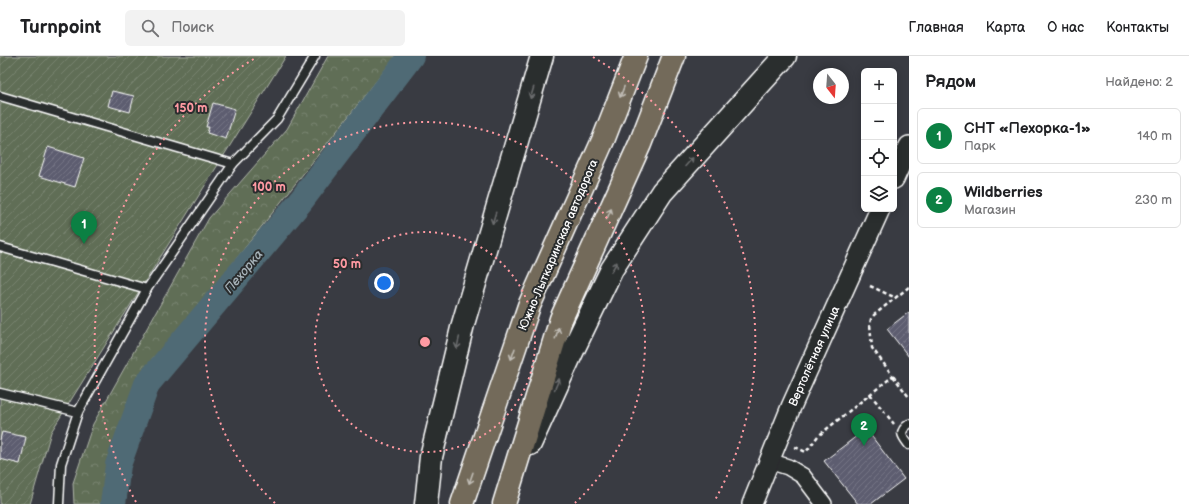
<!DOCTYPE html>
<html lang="ru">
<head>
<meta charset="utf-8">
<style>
	:root { --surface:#fff; --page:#f2f2f2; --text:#202124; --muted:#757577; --line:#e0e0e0; --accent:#0b8043 }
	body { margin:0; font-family:"Balsamiq Sans",sans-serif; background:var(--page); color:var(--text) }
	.controls { position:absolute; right:12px; top:12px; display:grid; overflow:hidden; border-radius:6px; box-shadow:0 2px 10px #0003 }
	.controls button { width:36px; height:36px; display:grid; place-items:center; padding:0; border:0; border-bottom:1px solid var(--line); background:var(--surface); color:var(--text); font:20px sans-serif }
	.compass { position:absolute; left:813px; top:12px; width:36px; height:36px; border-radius:50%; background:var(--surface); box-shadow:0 2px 10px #0003; rotate:163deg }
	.you { position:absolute; left:384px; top:227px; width:14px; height:14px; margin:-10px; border:3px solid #fff; border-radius:50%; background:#1a73e8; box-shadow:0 0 0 6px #1a73e833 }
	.badge { display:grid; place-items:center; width:26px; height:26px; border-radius:50%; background:var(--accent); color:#fff; font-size:13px; font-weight:700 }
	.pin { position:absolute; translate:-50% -33px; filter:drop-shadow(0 1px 2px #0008) }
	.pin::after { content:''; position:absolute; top:21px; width:14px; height:12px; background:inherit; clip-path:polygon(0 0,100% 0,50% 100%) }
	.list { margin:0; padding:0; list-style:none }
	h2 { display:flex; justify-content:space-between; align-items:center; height:52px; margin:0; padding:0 16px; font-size:17px }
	h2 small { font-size:13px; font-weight:400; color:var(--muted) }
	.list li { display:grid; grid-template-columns:26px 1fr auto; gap:12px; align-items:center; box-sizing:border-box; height:56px; margin:0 8px 8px; padding:0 8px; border:1px solid var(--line); border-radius:6px }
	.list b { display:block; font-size:15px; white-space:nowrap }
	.list p { margin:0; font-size:13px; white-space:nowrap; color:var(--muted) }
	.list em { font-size:13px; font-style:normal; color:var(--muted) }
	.icon { flex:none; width:22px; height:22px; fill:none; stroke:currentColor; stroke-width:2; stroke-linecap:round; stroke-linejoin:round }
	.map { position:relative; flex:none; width:909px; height:448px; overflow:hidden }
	header { display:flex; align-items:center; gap:24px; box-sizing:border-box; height:56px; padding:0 20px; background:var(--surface); border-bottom:1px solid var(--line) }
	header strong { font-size:19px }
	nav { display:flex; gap:22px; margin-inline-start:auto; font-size:14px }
	.search { width:280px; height:36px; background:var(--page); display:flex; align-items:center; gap:10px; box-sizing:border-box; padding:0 14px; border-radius:6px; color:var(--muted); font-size:15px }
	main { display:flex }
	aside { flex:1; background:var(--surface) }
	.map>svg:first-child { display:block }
</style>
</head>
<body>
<header>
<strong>Turnpoint</strong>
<div class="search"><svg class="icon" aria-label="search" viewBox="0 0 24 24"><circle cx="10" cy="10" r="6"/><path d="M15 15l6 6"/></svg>Поиск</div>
<nav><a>Главная</a><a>Карта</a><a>О нас</a><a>Контакты</a></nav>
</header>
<main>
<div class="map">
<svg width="909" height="448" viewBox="0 0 909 448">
	<defs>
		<pattern id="forest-crowns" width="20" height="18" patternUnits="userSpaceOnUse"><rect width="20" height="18" fill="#606e56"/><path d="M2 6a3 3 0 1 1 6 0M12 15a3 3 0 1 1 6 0" fill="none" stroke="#78846f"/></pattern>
		<pattern id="garden-furrows" width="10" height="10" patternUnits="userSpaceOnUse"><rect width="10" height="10" fill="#606e56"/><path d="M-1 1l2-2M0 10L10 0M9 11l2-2" fill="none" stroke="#78846f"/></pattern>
		<pattern id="building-hatch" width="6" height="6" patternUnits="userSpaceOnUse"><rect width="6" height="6" fill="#5d5d6f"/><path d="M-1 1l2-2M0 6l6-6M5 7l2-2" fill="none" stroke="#757585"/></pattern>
	</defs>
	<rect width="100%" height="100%" fill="#393b42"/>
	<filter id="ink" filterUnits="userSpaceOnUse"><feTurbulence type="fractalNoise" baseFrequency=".025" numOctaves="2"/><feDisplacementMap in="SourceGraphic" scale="8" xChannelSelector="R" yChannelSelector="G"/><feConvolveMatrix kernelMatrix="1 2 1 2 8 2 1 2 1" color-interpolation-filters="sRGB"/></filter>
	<g filter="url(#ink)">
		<path fill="url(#forest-crowns)" stroke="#b0b6aa" d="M 328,0 L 396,0 L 147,316 L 131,344 L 107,407 L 106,448 L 74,448 L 73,427 L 93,368 L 209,162 L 287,73 Z"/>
		<path fill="url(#garden-furrows)" stroke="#b0b6aa" d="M 0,0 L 286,0 L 51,376 L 30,448 L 0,448 Z"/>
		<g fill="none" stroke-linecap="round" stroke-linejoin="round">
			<path stroke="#506a74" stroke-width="26" d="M 113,448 L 118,409 L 147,328 L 300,146 L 411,0"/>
		</g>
		<g fill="url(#building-hatch)" stroke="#fff">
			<path d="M 112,35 L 134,40 L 130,56 L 108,50 Z"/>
			<path d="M 213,47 L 235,53 L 226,83 L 207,77 L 209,71 L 206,71 Z"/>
			<path d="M 48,91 L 84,102 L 75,131 L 39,120 Z"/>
			<path d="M 909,256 L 909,301 L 887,273 Z"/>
			<path d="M 866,373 L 904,423 L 871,448 L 858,448 L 824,405 Z"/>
			<path d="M 2,376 L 26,381 L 20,408 L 0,403 L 0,384 Z"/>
		</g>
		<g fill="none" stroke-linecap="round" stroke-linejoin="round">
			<g stroke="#fff" stroke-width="11">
				<g id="service">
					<path d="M 0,40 L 233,108"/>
					<path d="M 0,191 L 147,233"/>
					<path d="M 0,337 L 78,356"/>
					<path d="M 909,368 C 898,376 902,380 909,389"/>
					<path d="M 59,448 L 61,408 L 78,356 L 147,233 L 233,108 L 277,63 L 315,0"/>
				</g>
			</g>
			<g stroke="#fff" stroke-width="18">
				<path id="minor" d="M 769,405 L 788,411 L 803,420 L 824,448"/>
			</g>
			<g stroke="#fff" stroke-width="22">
				<g id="tertiary">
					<path d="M 894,123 L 909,90"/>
					<path d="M 752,448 L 791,351 L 880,153"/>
				</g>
			</g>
			<g stroke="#fff" stroke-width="25">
				<g id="secondary">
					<path d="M 530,388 L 573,294 L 612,213 L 662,136 L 785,0"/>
					<path d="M 426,448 L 431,401 L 463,268 L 542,0"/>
				</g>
			</g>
			<g stroke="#fff" stroke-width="25">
				<g id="primary">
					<path d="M 462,448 L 529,250 L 604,82 L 636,0"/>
					<path d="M 504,448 L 561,263 L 640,88 L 674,0"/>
				</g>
			</g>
			<g stroke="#fff" stroke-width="2.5" stroke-dasharray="4 3" stroke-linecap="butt">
				<path d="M 870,230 L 896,242"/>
				<path d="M 893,320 L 909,341"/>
				<path d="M 870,338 L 894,368"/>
				<path d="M 795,391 L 806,396 L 818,380 L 893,320 L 872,292 L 870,268 L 871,263 L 874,259 L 909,231"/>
			</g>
			<use href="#service" stroke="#2a2d2e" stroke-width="8"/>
			<use href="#minor" stroke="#2a2d2e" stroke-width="15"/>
			<use href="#tertiary" stroke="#2a2d2e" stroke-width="19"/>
			<use href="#secondary" stroke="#2a2d2e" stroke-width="22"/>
			<use href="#primary" stroke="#736b5a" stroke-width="22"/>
		</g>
		<defs><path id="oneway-shaft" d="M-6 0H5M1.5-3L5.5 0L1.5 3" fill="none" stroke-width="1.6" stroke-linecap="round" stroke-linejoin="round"/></defs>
		<g stroke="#c0bcb5">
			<use href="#oneway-shaft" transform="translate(622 36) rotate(111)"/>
			<use href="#oneway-shaft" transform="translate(609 158) rotate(-66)"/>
			<use href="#oneway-shaft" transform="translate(557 277) rotate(-73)"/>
			<use href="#oneway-shaft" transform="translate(513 298) rotate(109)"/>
			<use href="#oneway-shaft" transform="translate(471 422) rotate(109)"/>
		</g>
		<g stroke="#6a6c6d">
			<use href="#oneway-shaft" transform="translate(532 37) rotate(107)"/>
			<use href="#oneway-shaft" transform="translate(689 106) rotate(-48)"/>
			<use href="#oneway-shaft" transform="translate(494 162) rotate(107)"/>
			<use href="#oneway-shaft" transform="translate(614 211) rotate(-59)"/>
			<use href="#oneway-shaft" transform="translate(458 287) rotate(103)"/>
			<use href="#oneway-shaft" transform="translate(557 328) rotate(-66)"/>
		</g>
	</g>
	<g fill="none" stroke="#ff9aa2" stroke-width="2" stroke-dasharray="2 4">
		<circle cx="425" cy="286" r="110"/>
		<path d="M275 447A220 220 0 1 1 575 447"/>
		<path d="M136 446A331 331 0 0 1 257 1M593 1A331 331 0 0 1 714 446"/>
	</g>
	<g text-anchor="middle" stroke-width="4" stroke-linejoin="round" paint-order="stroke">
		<g font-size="12" fill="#fff" stroke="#2a2d2e">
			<text transform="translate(558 189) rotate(-67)" y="4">Южно-Лыткаринская автодорога</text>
			<text transform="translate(814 300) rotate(-66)" y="4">Вертолётная улица</text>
		</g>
		<g font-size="13" font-style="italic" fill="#a8b4ba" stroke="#2a2d2e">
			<text transform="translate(243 215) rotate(-50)" y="5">Пехорка</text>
		</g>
	</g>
	<circle cx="425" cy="286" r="6" fill="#ff9aa2" stroke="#2a2d2e" stroke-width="2"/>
	<g font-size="12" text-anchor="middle" font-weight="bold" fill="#ff9aa2" stroke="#2a2d2e" stroke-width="4" stroke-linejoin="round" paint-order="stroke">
		<text x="191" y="56">150 m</text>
		<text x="269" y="135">100 m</text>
		<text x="347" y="212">50 m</text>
	</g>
</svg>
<div class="controls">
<button>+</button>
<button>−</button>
<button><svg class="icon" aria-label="locate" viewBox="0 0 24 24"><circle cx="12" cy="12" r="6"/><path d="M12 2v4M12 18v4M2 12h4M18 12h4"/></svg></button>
<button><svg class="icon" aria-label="layers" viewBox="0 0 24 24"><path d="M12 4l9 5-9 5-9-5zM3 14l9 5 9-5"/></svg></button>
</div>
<svg class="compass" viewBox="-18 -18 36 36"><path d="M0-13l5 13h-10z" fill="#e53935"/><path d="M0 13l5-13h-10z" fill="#757577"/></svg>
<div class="you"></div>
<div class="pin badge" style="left:84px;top:188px">1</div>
<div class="pin badge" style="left:864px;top:390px">2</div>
</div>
<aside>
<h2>Рядом<small>Найдено: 2</small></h2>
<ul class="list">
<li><span class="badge">1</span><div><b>СНТ «Пехорка-1»</b><p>Парк</p></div><em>140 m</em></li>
<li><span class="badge">2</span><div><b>Wildberries</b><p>Магазин</p></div><em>230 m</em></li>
</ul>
</aside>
</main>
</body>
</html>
